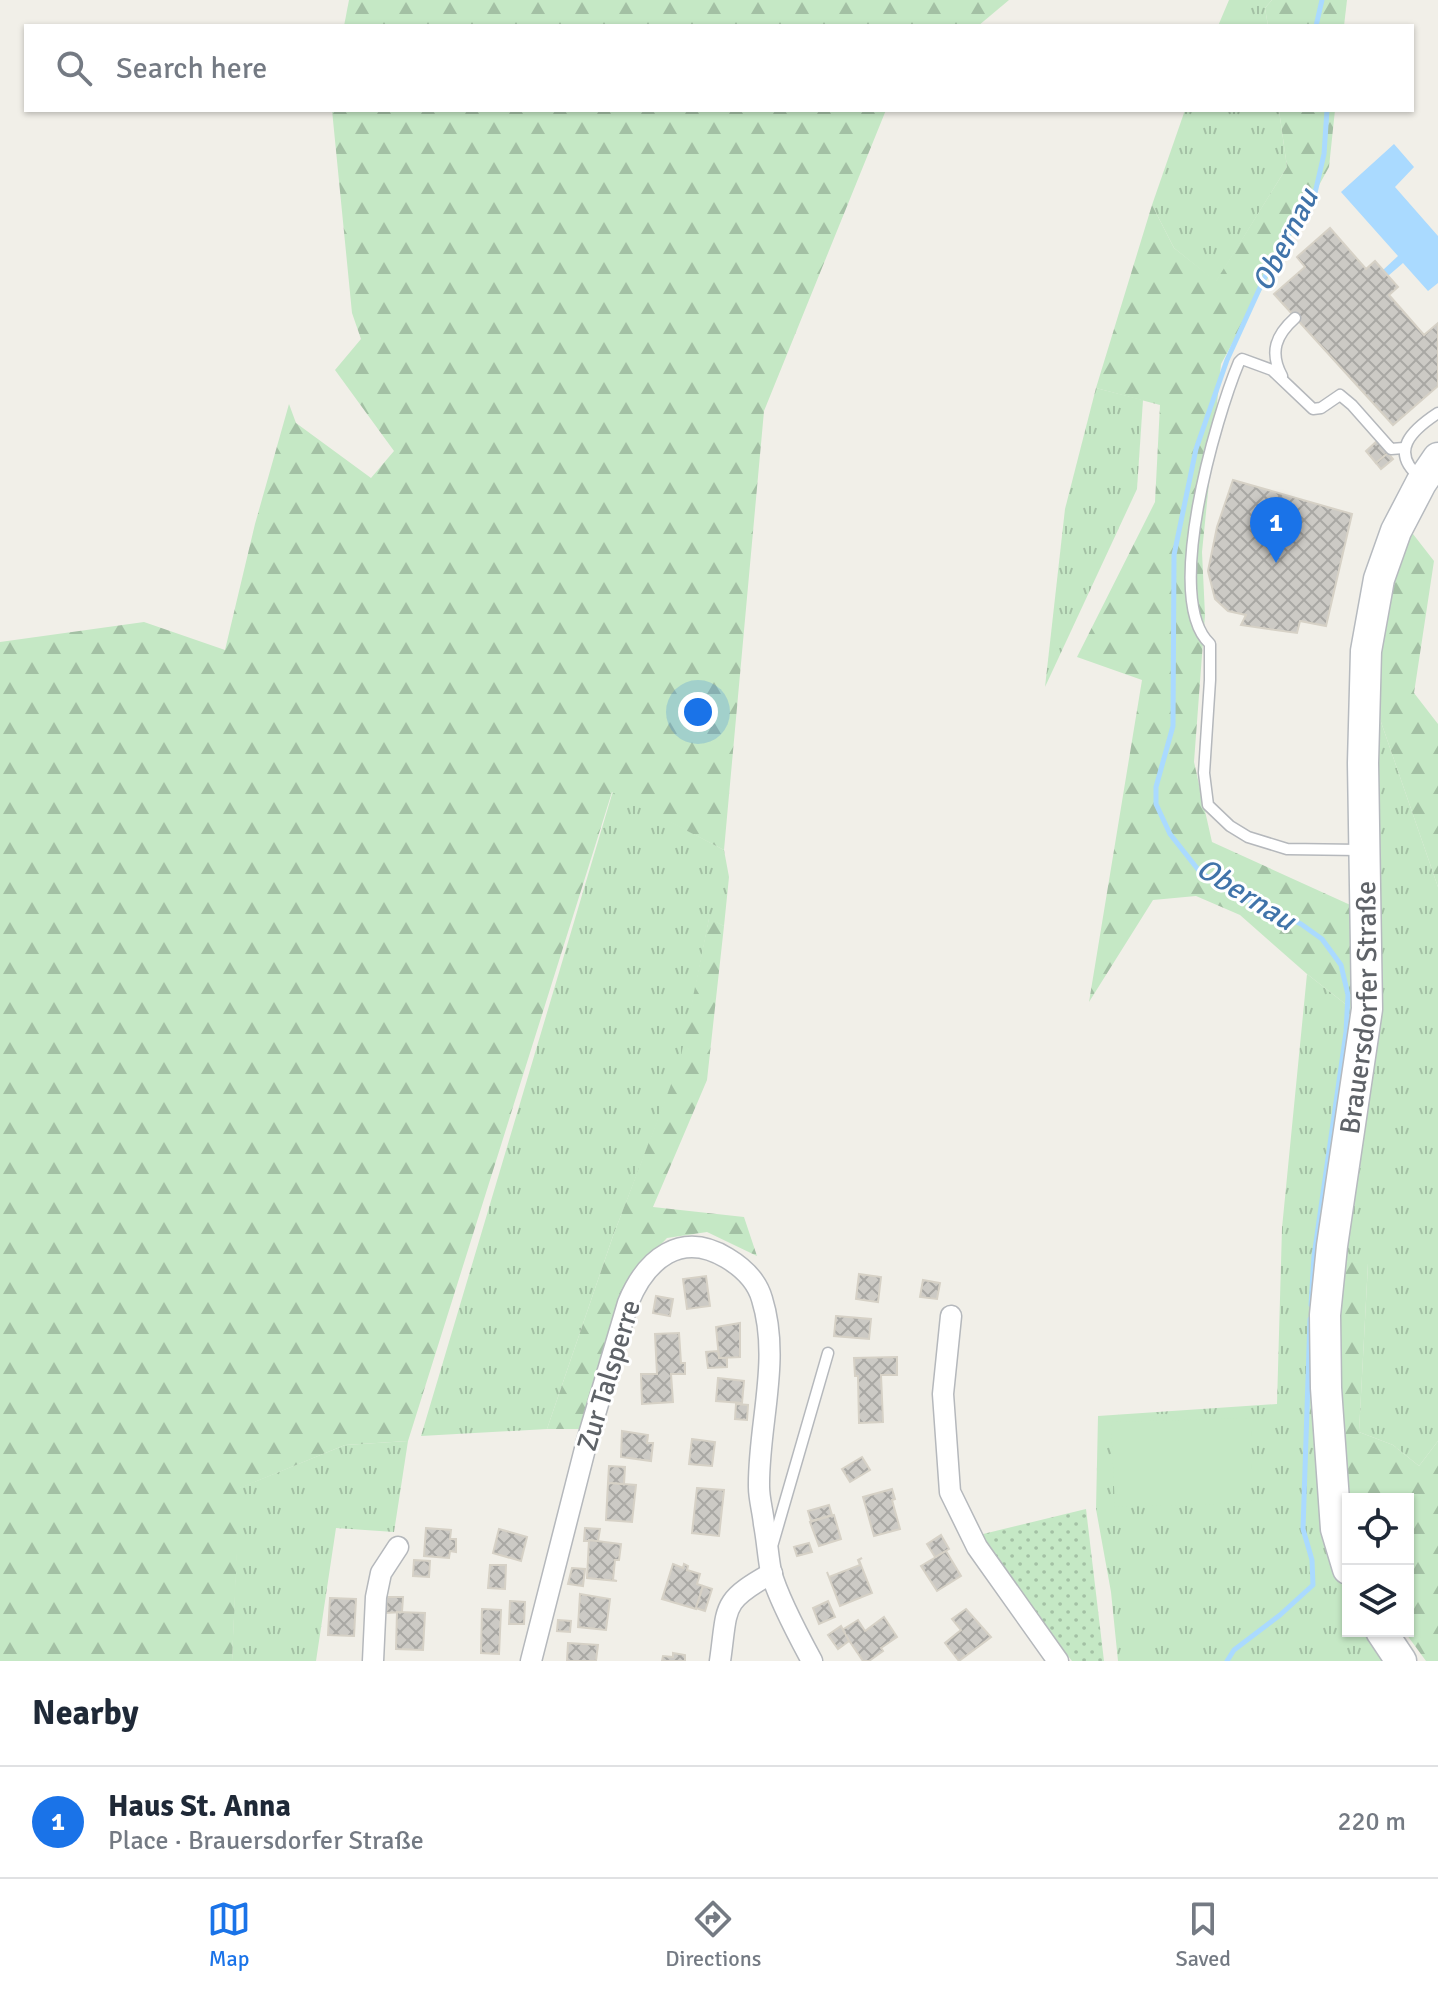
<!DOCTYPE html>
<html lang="en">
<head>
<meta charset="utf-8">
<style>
	:root { --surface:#fff; --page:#f6f6f7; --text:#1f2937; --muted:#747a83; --line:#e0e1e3; --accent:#1a73e8 }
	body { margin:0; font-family:Signika,sans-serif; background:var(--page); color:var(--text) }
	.controls { position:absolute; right:24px; bottom:24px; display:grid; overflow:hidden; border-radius:0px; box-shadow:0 2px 6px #0004 }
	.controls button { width:72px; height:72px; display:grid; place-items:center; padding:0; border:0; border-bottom:2px solid var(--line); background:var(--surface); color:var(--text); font:40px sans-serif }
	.you { position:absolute; left:698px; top:712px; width:28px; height:28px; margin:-20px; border:6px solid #fff; border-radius:50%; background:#1a73e8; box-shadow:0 0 0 12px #1a73e833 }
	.badge { display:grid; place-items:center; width:52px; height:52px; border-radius:50%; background:var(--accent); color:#fff; font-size:26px; font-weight:700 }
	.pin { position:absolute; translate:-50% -66px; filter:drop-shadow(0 2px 4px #0008) }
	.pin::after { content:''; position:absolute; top:42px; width:28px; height:24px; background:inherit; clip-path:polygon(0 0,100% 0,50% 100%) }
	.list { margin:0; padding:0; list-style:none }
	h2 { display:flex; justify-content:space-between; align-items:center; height:104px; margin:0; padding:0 32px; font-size:34px }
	h2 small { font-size:26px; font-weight:400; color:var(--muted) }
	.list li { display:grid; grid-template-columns:52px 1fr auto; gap:24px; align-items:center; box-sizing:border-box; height:112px; padding:0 32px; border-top:2px solid var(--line) }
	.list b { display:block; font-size:30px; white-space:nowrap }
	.list p { margin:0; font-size:26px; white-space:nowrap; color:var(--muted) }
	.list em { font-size:26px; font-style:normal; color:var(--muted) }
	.icon { flex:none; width:44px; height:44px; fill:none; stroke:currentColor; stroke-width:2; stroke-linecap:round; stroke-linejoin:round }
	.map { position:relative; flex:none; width:1438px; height:1661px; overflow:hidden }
	.search { position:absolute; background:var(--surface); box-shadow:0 2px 6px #0004; left:24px; right:24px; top:24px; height:88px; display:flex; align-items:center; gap:20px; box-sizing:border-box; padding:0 28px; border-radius:0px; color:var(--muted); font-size:30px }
	.sheet { height:216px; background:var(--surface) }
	nav { display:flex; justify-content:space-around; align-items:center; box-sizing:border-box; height:112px; border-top:2px solid var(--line); background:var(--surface); font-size:22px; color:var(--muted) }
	nav a { display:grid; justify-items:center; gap:4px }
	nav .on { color:var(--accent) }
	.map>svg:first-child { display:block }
</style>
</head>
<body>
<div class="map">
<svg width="1438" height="1661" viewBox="0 0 1438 1661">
	<defs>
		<pattern id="grass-tufts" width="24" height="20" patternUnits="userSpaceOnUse" patternTransform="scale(2)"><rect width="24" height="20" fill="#c5e8c5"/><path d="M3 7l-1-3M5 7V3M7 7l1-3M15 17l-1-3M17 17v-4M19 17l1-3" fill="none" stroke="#a3c0a4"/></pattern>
		<pattern id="forest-firs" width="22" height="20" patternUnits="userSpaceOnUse" patternTransform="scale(2)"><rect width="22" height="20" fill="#c5e8c5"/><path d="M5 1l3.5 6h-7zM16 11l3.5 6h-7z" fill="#a3c0a4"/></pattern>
		<pattern id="park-dots" width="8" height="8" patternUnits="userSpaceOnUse" patternTransform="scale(2)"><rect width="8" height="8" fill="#c5e8c5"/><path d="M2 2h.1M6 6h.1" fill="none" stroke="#a3c0a4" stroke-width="1.8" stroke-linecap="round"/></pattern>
		<pattern id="building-cross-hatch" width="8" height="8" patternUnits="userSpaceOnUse" patternTransform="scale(2)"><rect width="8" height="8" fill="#cccac5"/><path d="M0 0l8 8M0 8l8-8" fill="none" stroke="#a9a8a4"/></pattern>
	</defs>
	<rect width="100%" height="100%" fill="#f1efe8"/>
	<g fill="url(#grass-tufts)">
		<path d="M 1229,0 L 1272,0 L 1265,8 L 1268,26 L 1218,26 Z"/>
		<path d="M 1185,110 L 1279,110 L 1287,167 L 1216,282 L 1174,248 L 1152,205 Z"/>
		<path d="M 1096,388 L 1143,400 L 1137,489 L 1045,687 L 1065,509 Z"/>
		<path d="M 1371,693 L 1438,887 L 1438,1441 L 1419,1466 L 1393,1445 L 1359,1432 L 1368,1264 L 1339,1261 Z"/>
		<path d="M 613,791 L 724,850 L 729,877 L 724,926 L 709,919 L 681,1061 L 613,1236 L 547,1429 L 421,1436 Z"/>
		<path d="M 1307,974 L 1357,1013 L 1325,1533 L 1341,1583 L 1348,1595 L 1348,1631 L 1371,1631 L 1389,1661 L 1118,1661 L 1111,1592 L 1096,1509 L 1098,1416 L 1277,1404 L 1282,1228 Z"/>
		<path d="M 408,1441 L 394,1532 L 336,1528 L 316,1661 L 232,1661 L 239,1488 L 345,1445 Z"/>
	</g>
	<g fill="url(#forest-firs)">
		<path d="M 349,0 L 1009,0 L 978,26 L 344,26 Z"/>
		<path d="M 1272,0 L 1347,0 L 1344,26 L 1268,26 L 1265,8 Z"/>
		<path d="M 332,110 L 886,110 L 764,411 L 724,850 L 612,792 L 408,1441 L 345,1445 L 240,1488 L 232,1661 L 0,1661 L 0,642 L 144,622 L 225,650 L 255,524 L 289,404 L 296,423 L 371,478 L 394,451 L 335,370 L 361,339 L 352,313 Z"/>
		<path d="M 1279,110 L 1335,110 L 1329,167 L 1221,364 L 1202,552 L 1205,615 L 1194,762 L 1212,842 L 1357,908 L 1357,1013 L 1307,974 L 1240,915 L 1196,896 L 1153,900 L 1089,1002 L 1142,680 L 1077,657 L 1155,502 L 1160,405 L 1096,388 L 1152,205 L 1174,248 L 1216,281 L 1287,167 Z"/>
		<path d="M 1406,525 L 1434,561 L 1414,693 L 1438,724 L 1438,887 L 1371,693 Z"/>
		<path d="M 709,918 L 724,926 L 707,1080 L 653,1207 L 744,1217 L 757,1256 L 707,1232 L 667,1238 L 645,1261 L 620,1295 L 582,1429 L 547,1429 L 613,1236 L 680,1061 Z"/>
		<path d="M 1339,1261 L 1368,1263 L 1359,1432 L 1393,1445 L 1419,1466 L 1438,1441 L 1438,1661 L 1426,1661 L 1404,1631 L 1408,1631 L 1408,1499 L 1348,1499 L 1338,1424 Z"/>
	</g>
	<path fill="url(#park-dots)" d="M 1086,1509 L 1104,1661 L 1072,1661 L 1027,1605 L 979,1535 Z"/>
	<path fill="#c5e8c5" d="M 1252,1418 L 1251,1503 L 1115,1507 L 1111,1422 Z"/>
	<path fill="#aadaff" d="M 1394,144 L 1414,167 L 1395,187 L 1438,236 L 1438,283 L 1428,291 L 1403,263 L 1388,276 L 1383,270 L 1398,256 L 1341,192 Z"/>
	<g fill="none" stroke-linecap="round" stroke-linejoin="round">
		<g stroke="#aadaff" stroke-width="5">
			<path d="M 1316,26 L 1322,0"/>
			<path d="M 1311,1305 L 1314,1256 L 1346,1032 L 1348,995 L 1341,965 L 1322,939 L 1301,924 L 1229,891 L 1200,872 L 1170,834 L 1156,804 L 1156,787 L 1173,726 L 1174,555 L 1196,449 L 1227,360 L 1273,259 L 1315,193 L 1324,154 L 1327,110"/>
			<path d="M 1227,1661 L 1234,1650 L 1280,1615 L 1313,1585 L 1312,1560 L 1303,1529 L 1310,1319"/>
		</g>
	</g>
	<g fill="url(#building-cross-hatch)" stroke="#d6d1c6" stroke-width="2">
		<path d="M 1330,228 L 1366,269 L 1375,261 L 1398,287 L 1389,295 L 1424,335 L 1438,323 L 1438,386 L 1393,425 L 1274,294 L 1305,267 L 1297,257 Z"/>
		<path d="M 1377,441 L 1388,453 L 1376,463 L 1366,451 Z"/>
		<path d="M 1388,453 L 1393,459 L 1381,469 L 1376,463 Z"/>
		<path d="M 1233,480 L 1352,514 L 1326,626 L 1300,621 L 1297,633 L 1241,625 L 1246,615 L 1228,611 L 1215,599 L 1208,571 L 1217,527 Z"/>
		<path d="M 859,1274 L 881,1277 L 878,1302 L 856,1299 Z"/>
		<path d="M 706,1276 L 710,1306 L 687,1309 L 683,1279 Z"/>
		<path d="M 923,1280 L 940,1283 L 937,1299 L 920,1297 Z"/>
		<path d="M 656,1296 L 673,1299 L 670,1316 L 653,1313 Z"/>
		<path d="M 836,1316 L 871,1319 L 869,1339 L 834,1336 Z"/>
		<path d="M 740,1323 L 740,1357 L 719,1358 L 716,1327 Z"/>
		<path d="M 679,1333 L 681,1363 L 685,1363 L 685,1374 L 671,1374 L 673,1402 L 642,1404 L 641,1374 L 657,1374 L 655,1334 Z"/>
		<path d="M 718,1351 L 719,1358 L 727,1358 L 727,1367 L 708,1368 L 706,1352 Z"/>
		<path d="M 897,1357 L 897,1375 L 881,1375 L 883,1422 L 859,1423 L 858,1376 L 855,1376 L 854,1358 Z"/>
		<path d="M 718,1378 L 744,1381 L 742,1403 L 716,1401 Z"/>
		<path d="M 736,1404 L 748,1405 L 747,1420 L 735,1419 Z"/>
		<path d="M 622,1431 L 648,1435 L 647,1443 L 653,1443 L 651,1461 L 621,1457 Z"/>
		<path d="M 692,1439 L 715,1442 L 712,1466 L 689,1464 Z"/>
		<path d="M 862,1457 L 870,1470 L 850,1482 L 842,1469 Z"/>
		<path d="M 609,1466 L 625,1467 L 624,1484 L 608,1483 Z"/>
		<path d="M 608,1483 L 636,1485 L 632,1522 L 606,1520 Z"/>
		<path d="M 697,1488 L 724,1490 L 719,1536 L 692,1533 Z"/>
		<path d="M 892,1489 L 895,1499 L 892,1500 L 900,1529 L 874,1536 L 863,1497 Z"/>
		<path d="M 829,1505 L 832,1515 L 811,1521 L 808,1511 Z"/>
		<path d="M 834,1515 L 841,1539 L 819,1546 L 810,1522 Z"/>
		<path d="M 426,1528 L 451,1530 L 450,1539 L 456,1539 L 456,1552 L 450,1551 L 449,1558 L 424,1556 Z"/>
		<path d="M 585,1528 L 600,1529 L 598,1541 L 584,1541 Z"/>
		<path d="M 499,1529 L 527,1537 L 521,1561 L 493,1553 Z"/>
		<path d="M 941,1535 L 949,1549 L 935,1557 L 927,1544 Z"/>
		<path d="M 589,1540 L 621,1544 L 619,1560 L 615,1560 L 613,1580 L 617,1581 L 587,1578 Z"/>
		<path d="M 809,1543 L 812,1552 L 797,1556 L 794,1547 Z"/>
		<path d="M 946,1551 L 961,1576 L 937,1591 L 921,1566 Z"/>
		<path d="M 862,1558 L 859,1560 L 872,1593 L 840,1606 L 827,1572 L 829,1577 L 860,1565 L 858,1560 Z"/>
		<path d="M 414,1560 L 430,1561 L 429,1577 L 413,1576 Z"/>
		<path d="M 673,1564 L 683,1568 L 684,1564 L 688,1566 L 687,1570 L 700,1574 L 697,1584 L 703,1586 L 696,1609 L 662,1599 Z"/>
		<path d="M 490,1565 L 506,1565 L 505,1589 L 488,1588 Z"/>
		<path d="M 572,1568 L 585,1569 L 583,1586 L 568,1584 Z"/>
		<path d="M 703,1586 L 712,1589 L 705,1611 L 696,1608 Z"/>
		<path d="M 580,1594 L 610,1599 L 606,1630 L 578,1627 Z"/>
		<path d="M 387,1597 L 403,1597 L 402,1612 L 386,1613 Z"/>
		<path d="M 330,1598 L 356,1599 L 354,1636 L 328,1635 Z"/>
		<path d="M 510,1601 L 525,1602 L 524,1624 L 509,1624 Z"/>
		<path d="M 828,1601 L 835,1617 L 819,1624 L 813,1608 Z"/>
		<path d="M 482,1609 L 501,1610 L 499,1654 L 481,1653 Z"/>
		<path d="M 966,1609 L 991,1637 L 959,1661 L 945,1643 L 961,1630 L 952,1619 Z"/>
		<path d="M 397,1612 L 425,1613 L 423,1650 L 396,1649 Z"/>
		<path d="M 884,1617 L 897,1637 L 881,1648 L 883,1651 L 869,1661 L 863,1661 L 842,1630 L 858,1620 L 865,1631 Z"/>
		<path d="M 558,1620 L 571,1621 L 570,1632 L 557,1631 Z"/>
		<path d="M 841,1626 L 849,1641 L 838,1649 L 828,1635 Z"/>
		<path d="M 568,1643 L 598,1645 L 596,1661 L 567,1661 Z"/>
		<path d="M 673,1653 L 685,1655 L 685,1661 L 662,1661 L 663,1656 L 673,1657 Z"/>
	</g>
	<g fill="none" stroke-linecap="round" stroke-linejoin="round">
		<g stroke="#b5b8bc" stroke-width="13">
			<g id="lane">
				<path d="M 1282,376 C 1269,352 1276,335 1295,318"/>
				<path d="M 1421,478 C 1388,452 1412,430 1438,413"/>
				<path d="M 1360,850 L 1287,849 L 1248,837 L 1230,826 L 1208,805 L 1204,773 L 1210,680 L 1210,644 C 1162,600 1216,417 1239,362 L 1242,359 L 1272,370 L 1313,409 L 1321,408 L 1340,395 L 1352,405 L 1391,449 L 1404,448"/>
				<path d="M 773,1543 L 828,1353"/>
			</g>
		</g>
		<g stroke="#b5b8bc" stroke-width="23">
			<g id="street">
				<path d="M 951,1316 L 943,1394 L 950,1492 L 977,1547 L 1058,1661"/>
				<path d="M 373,1661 L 376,1597 L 381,1573 L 398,1547"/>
				<path d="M 531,1661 L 587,1441 L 628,1303 C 646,1259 681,1230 727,1258 C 742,1267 757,1281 762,1299 C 781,1360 758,1425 759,1487 C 759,1499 763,1512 764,1524 C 767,1539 768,1557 771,1572 C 778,1598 799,1637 812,1661"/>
				<path d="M 720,1661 C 728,1606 720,1602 772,1573"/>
			</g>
		</g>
		<g stroke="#b6babf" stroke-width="33">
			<g id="secondary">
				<path id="s1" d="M 1348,1569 L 1336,1529 L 1326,1388 L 1325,1315 L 1332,1246 L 1367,1009 L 1363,763 L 1366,651 L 1379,579 L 1396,531 L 1421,483 L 1438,458"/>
				<path d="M 1381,1631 L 1401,1661"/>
			</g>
		</g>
		<use href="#lane" stroke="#fff" stroke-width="10"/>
		<use href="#street" stroke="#fff" stroke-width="20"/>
		<use href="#secondary" stroke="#fff" stroke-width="30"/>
	</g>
	<g text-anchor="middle" stroke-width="6" stroke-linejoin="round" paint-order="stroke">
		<g font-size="28" fill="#5f6368" stroke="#fff">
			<text dy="10" stroke="none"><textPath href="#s1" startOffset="566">Brauersdorfer Straße</textPath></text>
			<text transform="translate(608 1375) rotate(-73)" y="10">Zur Talsperre</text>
		</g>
		<g font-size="30" font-style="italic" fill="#4174aa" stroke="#fff">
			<text transform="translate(1285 240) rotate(-63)" y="10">Obernau</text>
			<text transform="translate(1246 894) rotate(32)" y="10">Obernau</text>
		</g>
	</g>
</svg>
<div class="controls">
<button><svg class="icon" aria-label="locate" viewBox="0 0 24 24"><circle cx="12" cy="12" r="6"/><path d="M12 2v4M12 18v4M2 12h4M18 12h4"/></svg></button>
<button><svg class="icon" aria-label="layers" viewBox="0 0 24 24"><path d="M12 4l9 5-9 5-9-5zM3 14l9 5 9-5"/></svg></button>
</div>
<div class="you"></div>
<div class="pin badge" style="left:1276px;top:563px">1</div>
<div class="search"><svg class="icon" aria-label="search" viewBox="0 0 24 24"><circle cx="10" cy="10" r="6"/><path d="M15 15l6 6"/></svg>Search here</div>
</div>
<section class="sheet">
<h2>Nearby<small></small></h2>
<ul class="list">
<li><span class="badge">1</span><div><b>Haus St. Anna</b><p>Place · Brauersdorfer Straße</p></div><em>220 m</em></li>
</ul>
</section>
<nav>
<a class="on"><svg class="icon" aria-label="map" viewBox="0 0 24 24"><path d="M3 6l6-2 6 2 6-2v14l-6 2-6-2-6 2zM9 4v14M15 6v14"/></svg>Map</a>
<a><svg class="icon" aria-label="directions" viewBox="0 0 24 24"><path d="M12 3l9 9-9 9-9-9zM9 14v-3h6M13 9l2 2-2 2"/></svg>Directions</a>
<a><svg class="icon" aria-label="saved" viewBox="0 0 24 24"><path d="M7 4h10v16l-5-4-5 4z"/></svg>Saved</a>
</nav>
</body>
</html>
